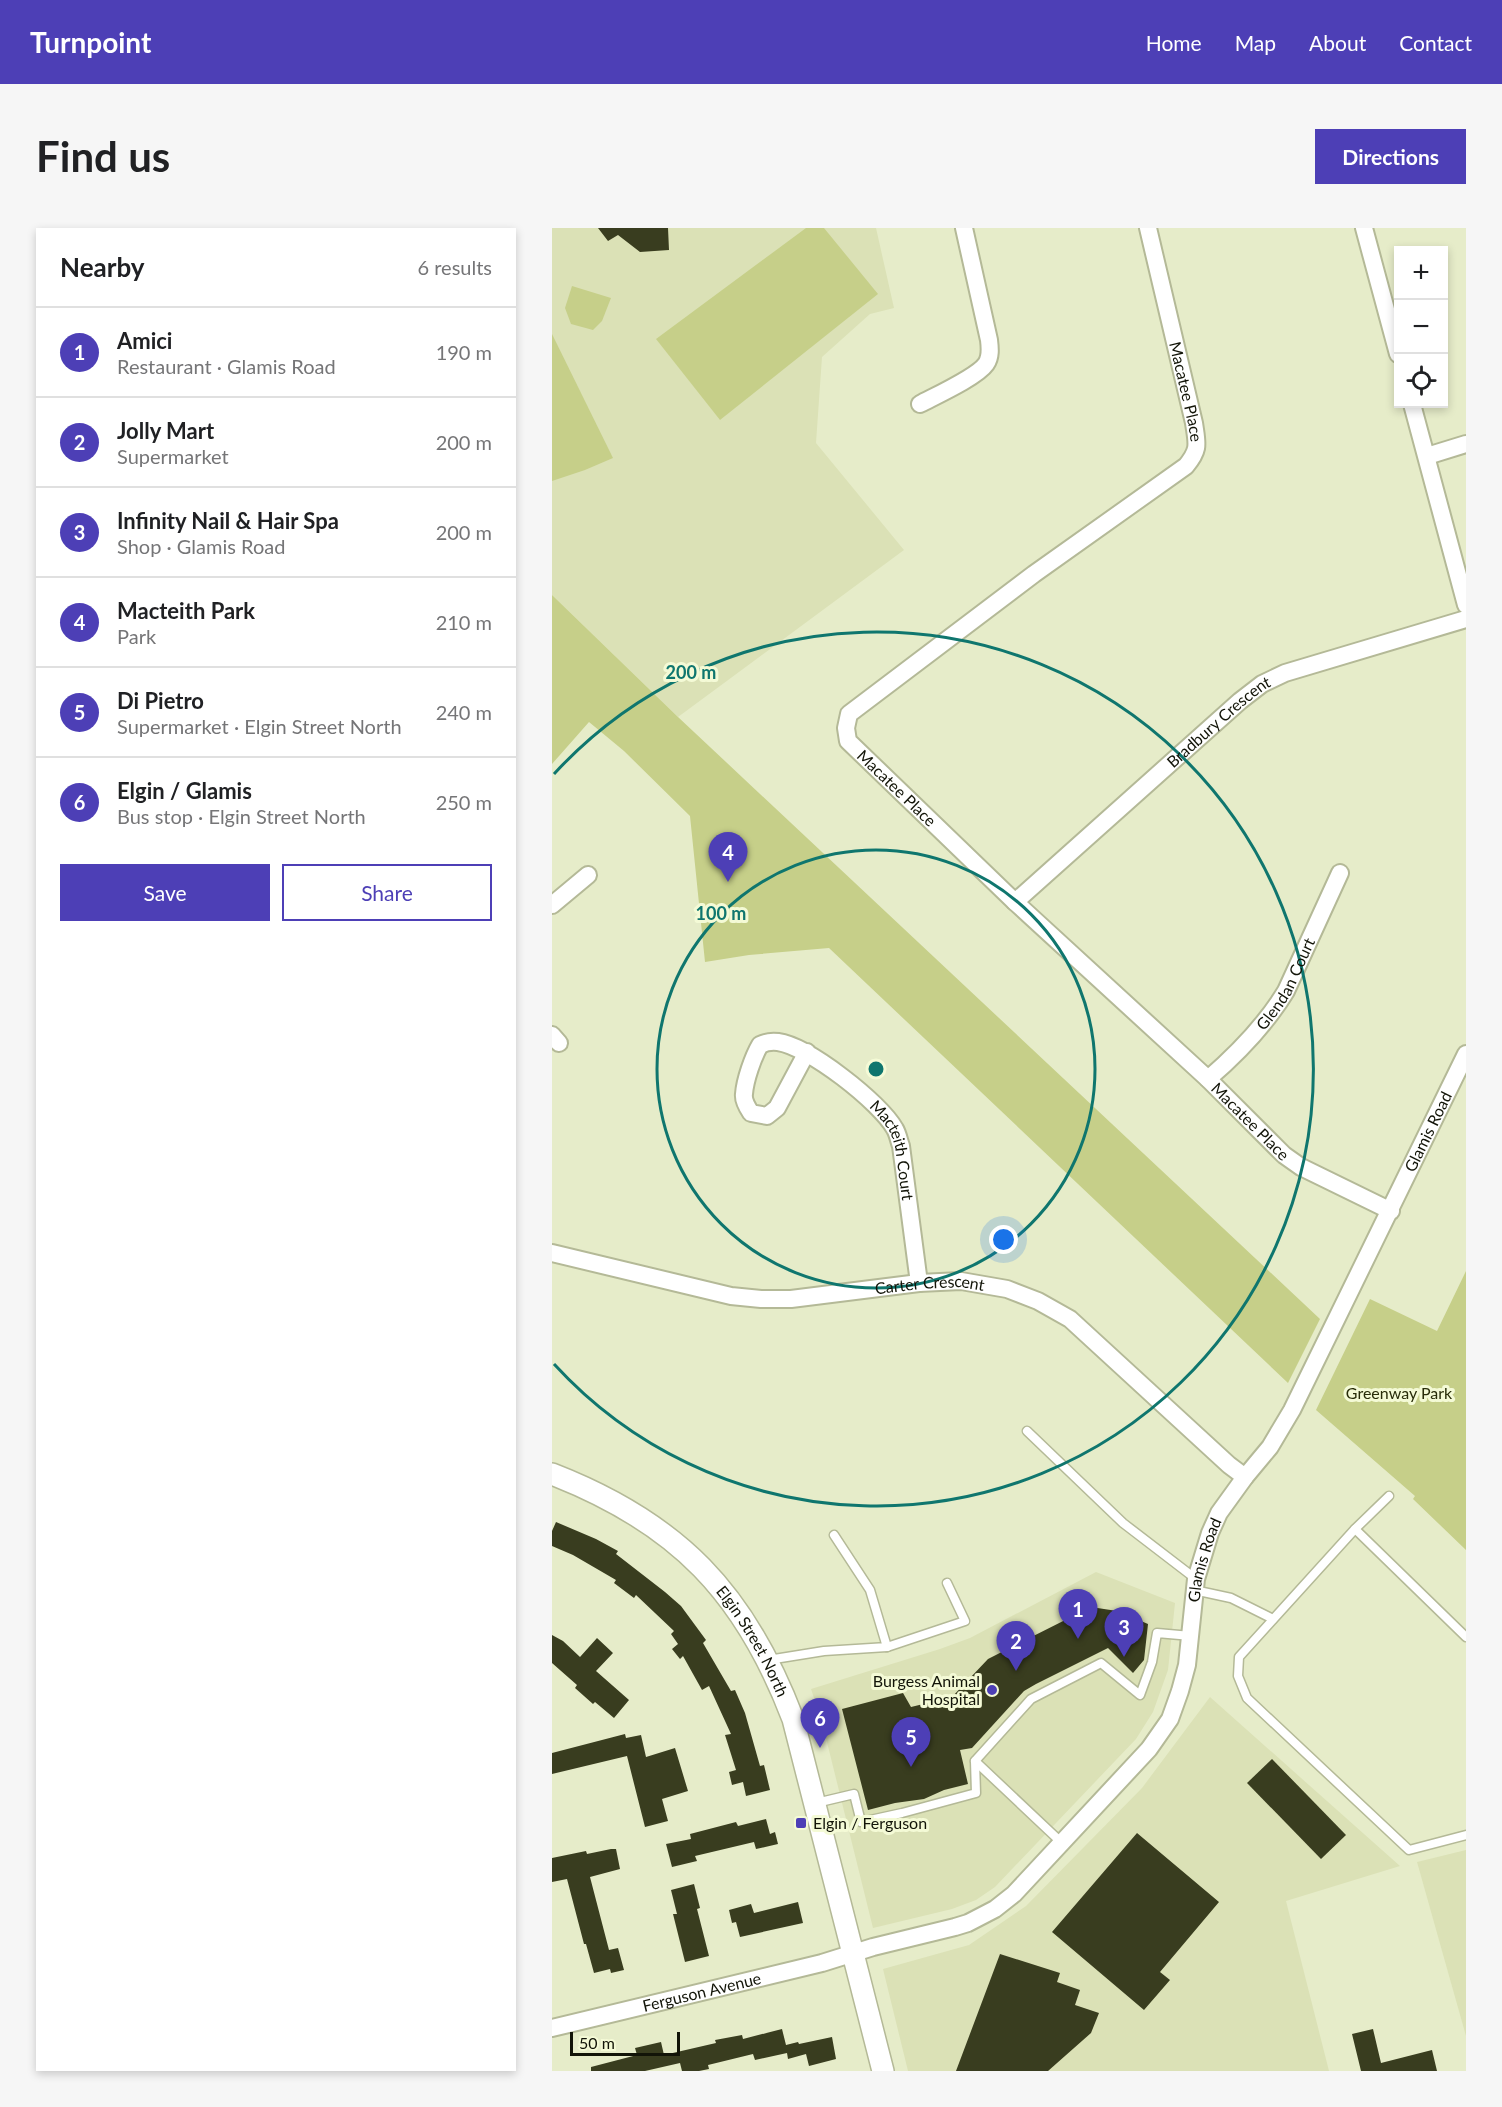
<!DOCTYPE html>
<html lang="en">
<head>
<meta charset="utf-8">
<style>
	:root { --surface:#fff; --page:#f6f6f6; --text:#202124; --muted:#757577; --line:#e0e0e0; --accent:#4d3fb6 }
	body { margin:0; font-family:Lato,sans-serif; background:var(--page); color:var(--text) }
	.controls { position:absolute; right:18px; top:18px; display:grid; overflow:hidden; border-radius:0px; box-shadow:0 3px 9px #0003 }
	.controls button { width:54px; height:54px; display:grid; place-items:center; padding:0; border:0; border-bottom:2px solid var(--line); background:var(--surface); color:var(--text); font:30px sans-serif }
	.scale { position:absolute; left:18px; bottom:15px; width:110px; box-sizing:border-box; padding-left:6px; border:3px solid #121408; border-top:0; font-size:16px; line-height:21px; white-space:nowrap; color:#121408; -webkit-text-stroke:4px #f4fad6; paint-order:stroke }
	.you { position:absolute; left:452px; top:1012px; width:21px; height:21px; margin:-15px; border:4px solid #fff; border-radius:50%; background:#1a73e8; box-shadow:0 0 0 9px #1a73e833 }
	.badge { display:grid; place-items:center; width:39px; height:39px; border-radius:50%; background:var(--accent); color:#fff; font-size:20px; font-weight:700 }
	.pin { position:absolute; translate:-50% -50px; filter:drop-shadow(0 2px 3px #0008) }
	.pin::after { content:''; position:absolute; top:32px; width:21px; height:18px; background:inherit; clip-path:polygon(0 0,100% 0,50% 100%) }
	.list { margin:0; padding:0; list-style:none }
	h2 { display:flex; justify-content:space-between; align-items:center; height:78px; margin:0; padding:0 24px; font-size:26px }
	h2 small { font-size:20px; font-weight:400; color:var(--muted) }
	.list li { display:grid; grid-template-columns:39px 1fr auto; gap:18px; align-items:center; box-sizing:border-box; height:90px; padding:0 24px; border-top:2px solid var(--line) }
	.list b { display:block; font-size:22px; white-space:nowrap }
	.list p { margin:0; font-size:20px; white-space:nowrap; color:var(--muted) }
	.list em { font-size:20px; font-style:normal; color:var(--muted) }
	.actions { display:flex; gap:12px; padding:18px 24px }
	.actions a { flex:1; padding:14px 0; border:2px solid var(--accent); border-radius:0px; text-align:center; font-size:21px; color:var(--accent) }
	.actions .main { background:var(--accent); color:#fff }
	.icon { flex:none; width:33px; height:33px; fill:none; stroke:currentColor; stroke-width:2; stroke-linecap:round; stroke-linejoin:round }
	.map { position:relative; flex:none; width:914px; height:1843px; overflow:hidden; border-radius:0px }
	header { display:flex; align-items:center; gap:36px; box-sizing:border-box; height:84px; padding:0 30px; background:var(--accent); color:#fff }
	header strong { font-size:28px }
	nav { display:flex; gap:33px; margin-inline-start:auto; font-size:21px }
	.intro { display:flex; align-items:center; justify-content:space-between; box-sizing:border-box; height:144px; padding:0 36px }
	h1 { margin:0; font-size:42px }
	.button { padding:15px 27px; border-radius:0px; background:var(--accent); color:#fff; font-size:21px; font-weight:700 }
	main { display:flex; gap:36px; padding:0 36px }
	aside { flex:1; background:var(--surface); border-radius:0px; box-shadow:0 3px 9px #0003 }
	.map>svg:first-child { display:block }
</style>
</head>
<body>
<header>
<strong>Turnpoint</strong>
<nav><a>Home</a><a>Map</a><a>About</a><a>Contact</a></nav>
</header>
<div class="intro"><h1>Find us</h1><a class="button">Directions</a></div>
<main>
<aside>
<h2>Nearby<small>6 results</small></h2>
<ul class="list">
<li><span class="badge">1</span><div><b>Amici</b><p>Restaurant · Glamis Road</p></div><em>190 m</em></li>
<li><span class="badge">2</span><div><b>Jolly Mart</b><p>Supermarket</p></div><em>200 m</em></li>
<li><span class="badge">3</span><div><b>Infinity Nail &amp; Hair Spa</b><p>Shop · Glamis Road</p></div><em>200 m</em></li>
<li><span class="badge">4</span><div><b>Macteith Park</b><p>Park</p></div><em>210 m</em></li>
<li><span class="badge">5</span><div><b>Di Pietro</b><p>Supermarket · Elgin Street North</p></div><em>240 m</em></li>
<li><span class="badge">6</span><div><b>Elgin / Glamis</b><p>Bus stop · Elgin Street North</p></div><em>250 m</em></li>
</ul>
<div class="actions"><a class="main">Save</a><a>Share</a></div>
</aside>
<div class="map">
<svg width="914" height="1843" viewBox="0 0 914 1843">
	<rect width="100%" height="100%" fill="#e6ecc9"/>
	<g fill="#dbe1b6">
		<path d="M 0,0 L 324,0 L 342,80 L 318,86 L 270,129 L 264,215 L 352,322 L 126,489 L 0,367 Z"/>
		<path d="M 544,1344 L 623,1375 L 616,1442 L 601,1484 L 584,1511 L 443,1659 L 424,1672 L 400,1681 L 321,1700 L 270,1494 L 259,1461 L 388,1421 L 418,1410 Z"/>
		<path d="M 658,1469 L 848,1638 L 734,1673 L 777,1843 L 356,1843 L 331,1741 L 417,1717 L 474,1678 L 590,1560 Z"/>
		<path d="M 914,1622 L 914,1808 L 865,1634 Z"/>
	</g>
	<g fill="#c6cf89">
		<path d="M 254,0 L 272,0 L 326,66 L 168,192 L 104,111 Z"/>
		<path d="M 20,58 L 59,70 L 50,93 L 41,102 L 19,96 L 13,80 Z"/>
		<path d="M 0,106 L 61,230 L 33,242 L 0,253 Z"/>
		<path d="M 0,367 L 126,489 L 768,1091 L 736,1155 L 277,720 L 197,727 L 153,734 L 138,588 L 72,523 L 37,494 L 0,536 Z"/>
		<path d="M 914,1043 L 914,1322 L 861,1271 L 863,1268 L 764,1182 L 818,1071 L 885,1103 Z"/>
	</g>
	<g fill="#393d1f">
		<path d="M 46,0 L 116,0 L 117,22 L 88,24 L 66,7 L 56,13 Z"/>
		<path d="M 4,1294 L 44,1311 L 66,1323 L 64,1326 L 113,1364 L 129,1378 L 154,1412 L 151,1415 L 179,1463 L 183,1462 L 193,1485 L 208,1538 L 212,1537 L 218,1562 L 194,1568 L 191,1554 L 180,1557 L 177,1544 L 184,1542 L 173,1507 L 179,1506 L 157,1458 L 150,1462 L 131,1428 L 128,1431 L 120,1421 L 126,1416 L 119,1406 L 122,1403 L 84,1367 L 82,1370 L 62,1355 L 64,1352 L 21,1327 L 0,1318 L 0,1303 Z"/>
		<path d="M 539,1379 L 565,1383 L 596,1396 L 592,1432 L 581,1445 L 556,1420 L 484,1456 L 472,1463 L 420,1520 L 408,1522 L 416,1556 L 392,1562 L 372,1571 L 343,1575 L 316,1582 L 290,1481 L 351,1465 L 359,1479 L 400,1469 L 436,1431 Z"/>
		<path d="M 0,1407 L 11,1413 L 28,1429 L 45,1410 L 61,1425 L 44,1443 L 77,1472 L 62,1490 L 43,1474 L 41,1476 L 23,1460 L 25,1457 L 0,1435 Z"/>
		<path d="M 73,1506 L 74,1510 L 89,1507 L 94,1529 L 123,1520 L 136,1563 L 110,1571 L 116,1593 L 93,1599 L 75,1528 L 0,1546 L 0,1525 Z"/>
		<path d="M 720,1531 L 794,1607 L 769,1631 L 695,1555 Z"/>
		<path d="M 214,1591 L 218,1606 L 223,1604 L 226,1616 L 204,1621 L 202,1614 L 143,1628 L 145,1633 L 120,1639 L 114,1616 L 139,1611 L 138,1606 L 184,1594 L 186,1598 Z"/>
		<path d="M 585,1605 L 667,1674 L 608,1744 L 618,1752 L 592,1782 L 500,1704 Z"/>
		<path d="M 59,1621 L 64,1621 L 68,1641 L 38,1649 L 57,1722 L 66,1720 L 72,1742 L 59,1745 L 58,1741 L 42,1745 L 34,1716 L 32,1716 L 15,1651 L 0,1654 L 0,1630 L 34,1623 L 35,1626 Z"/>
		<path d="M 142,1656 L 148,1680 L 145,1681 L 157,1728 L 133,1734 L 121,1686 L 125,1686 L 119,1662 Z"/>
		<path d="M 246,1674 L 251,1695 L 188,1709 L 184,1694 L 180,1695 L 177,1682 L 199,1676 L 202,1685 Z"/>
		<path d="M 448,1726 L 508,1745 L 505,1754 L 528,1762 L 523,1777 L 547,1785 L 539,1805 L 496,1843 L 404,1843 Z"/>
		<path d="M 230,1801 L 234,1817 L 246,1814 L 247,1816 L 280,1809 L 284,1831 L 257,1838 L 254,1826 L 236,1831 L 235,1825 L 203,1832 L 201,1826 L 156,1837 L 157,1841 L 147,1843 L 130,1843 L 128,1835 L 93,1843 L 39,1843 L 39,1839 L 85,1827 L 83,1820 L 109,1814 L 112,1827 L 164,1815 L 163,1812 L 190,1807 L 191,1811 Z"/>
		<path d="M 821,1801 L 829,1835 L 880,1822 L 885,1843 L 809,1843 L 800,1806 Z"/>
	</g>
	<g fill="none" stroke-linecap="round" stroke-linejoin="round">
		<g stroke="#b4b997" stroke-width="11">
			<g id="service">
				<path d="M 475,1203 L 571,1295 L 644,1351"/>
				<path d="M 837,1268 L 803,1301 L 687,1429 L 686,1448 L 695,1470 L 857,1622 L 914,1607"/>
				<path d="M 803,1301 L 914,1409"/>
				<path d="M 642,1362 L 679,1370 L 721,1391"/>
				<path d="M 335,1419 L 413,1393 L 395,1355"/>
				<path d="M 216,1432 L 272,1423 L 335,1419 L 318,1362 L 282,1307"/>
				<path d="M 423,1533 L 510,1615"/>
				<path d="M 264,1575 L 302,1566 L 309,1594 L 350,1585 L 424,1565 L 423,1533 L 479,1471 L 549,1435 L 588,1467 L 600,1434 L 605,1405 L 639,1408"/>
			</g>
		</g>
		<g stroke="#b4b997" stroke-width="20">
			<g id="minor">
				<path id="s1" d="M 596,0 L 642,195 C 645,216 648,221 634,238 L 482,346 L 297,486 L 294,500 L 296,513 L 463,674 L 656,851 L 732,927 L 749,939 L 839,983"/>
				<path d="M 812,0 L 846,126"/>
				<path d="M 368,176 C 383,168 425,149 434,136 C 439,129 438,120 437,112 L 412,0"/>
				<path d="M 860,176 L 914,377"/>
				<path d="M 875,228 L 914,216"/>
				<path id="s2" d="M 463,674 L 688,473 L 710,456 L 733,445 L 914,391"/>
				<path d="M 0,677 L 36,647"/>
				<path d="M 0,807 L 7,815"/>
				<path id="s3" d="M 255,824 L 225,880 L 215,888 L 199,885 C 195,879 191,872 192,866 C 193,852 201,829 208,817 C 214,814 219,813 226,814 C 256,818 328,874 343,901 C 346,906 347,913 349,918 L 367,1055"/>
				<path id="s4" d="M 656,851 C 685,826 714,796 734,763 L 788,645"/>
				<path id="s5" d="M 0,1025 L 179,1068 L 209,1071 L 239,1071 L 367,1055 L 409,1053 L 455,1061 L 486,1073 L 518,1091 L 677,1237 L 693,1249"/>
				<path id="s6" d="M 0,1800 L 270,1735 L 321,1719 L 403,1699 L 416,1695 L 443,1681 L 462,1666 L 597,1521 L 618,1491 L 628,1463 L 635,1437 L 644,1351 L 658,1305 L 667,1285 L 693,1249 L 718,1219 L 740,1182 L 914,826"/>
			</g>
		</g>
		<g stroke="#b4b997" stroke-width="24">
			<g id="tertiary">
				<path id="s7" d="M 0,1246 C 126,1295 193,1365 241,1491 L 331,1843"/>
			</g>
		</g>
		<use href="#service" stroke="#fff" stroke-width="8"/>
		<use href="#minor" stroke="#fff" stroke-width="16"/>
		<use href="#tertiary" stroke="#fff" stroke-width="21"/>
	</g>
	<g fill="none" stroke="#0f766e" stroke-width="3">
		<circle cx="324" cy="841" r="219"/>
		<path d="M2 546A437 437 0 1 1 2 1136"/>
	</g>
	<g fill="#4d3fb6" stroke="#f4fad6" stroke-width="2">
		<circle cx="440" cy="1462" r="6"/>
		<rect x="243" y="1589" width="12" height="12" rx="3"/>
	</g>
	<g text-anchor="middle" stroke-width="6" stroke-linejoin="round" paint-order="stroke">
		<g font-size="16" fill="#121408" stroke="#f4fad6">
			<text dy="6" stroke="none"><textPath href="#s1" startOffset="168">Macatee Place</textPath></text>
			<text dy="6" stroke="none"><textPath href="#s2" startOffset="272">Bradbury Crescent</textPath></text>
			<text dy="6" stroke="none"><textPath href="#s1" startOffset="760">Macatee Place</textPath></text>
			<text dy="6" stroke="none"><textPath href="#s4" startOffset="124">Glendan Court</textPath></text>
			<text dy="6" stroke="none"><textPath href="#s1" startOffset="1246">Macatee Place</textPath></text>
			<text dy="6" stroke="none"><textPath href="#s6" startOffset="1368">Glamis Road</textPath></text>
			<text dy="6" stroke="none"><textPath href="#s3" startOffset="351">Macteith Court</textPath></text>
			<text dy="6" stroke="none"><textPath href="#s5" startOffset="384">Carter Crescent</textPath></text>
			<text dy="6" stroke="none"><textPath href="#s6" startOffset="882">Glamis Road</textPath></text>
			<text dy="6" stroke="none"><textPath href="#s7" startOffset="268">Elgin Street North</textPath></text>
			<text dy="6" stroke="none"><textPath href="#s6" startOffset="154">Ferguson Avenue</textPath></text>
		</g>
		<g font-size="16" fill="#282c09" stroke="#f4fad6">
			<text x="847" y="1171">Greenway Park</text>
		</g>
		<g font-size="16" fill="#121408" stroke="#f4fad6" text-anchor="end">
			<text x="428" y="1459">Burgess Animal<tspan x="428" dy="18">Hospital</tspan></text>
			<text x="261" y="1601" text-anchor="start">Elgin / Ferguson</text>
		</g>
	</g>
	<circle cx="324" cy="841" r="9" fill="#0f766e" stroke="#f4fad6" stroke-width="3"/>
	<g font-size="18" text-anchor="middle" font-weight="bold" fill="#0f766e" stroke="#f4fad6" stroke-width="6" stroke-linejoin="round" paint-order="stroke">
		<text x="139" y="451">200 m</text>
		<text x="169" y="692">100 m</text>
	</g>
</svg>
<div class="controls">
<button>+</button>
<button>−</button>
<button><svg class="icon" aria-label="locate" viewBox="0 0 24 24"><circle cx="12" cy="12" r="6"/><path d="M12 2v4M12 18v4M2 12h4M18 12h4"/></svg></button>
</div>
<div class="scale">50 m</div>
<div class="you"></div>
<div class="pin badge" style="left:526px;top:1411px">1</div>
<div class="pin badge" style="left:464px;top:1443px">2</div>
<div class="pin badge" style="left:572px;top:1429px">3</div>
<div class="pin badge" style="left:176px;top:654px">4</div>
<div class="pin badge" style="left:359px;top:1539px">5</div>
<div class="pin badge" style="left:268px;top:1520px">6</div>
</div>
</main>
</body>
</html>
